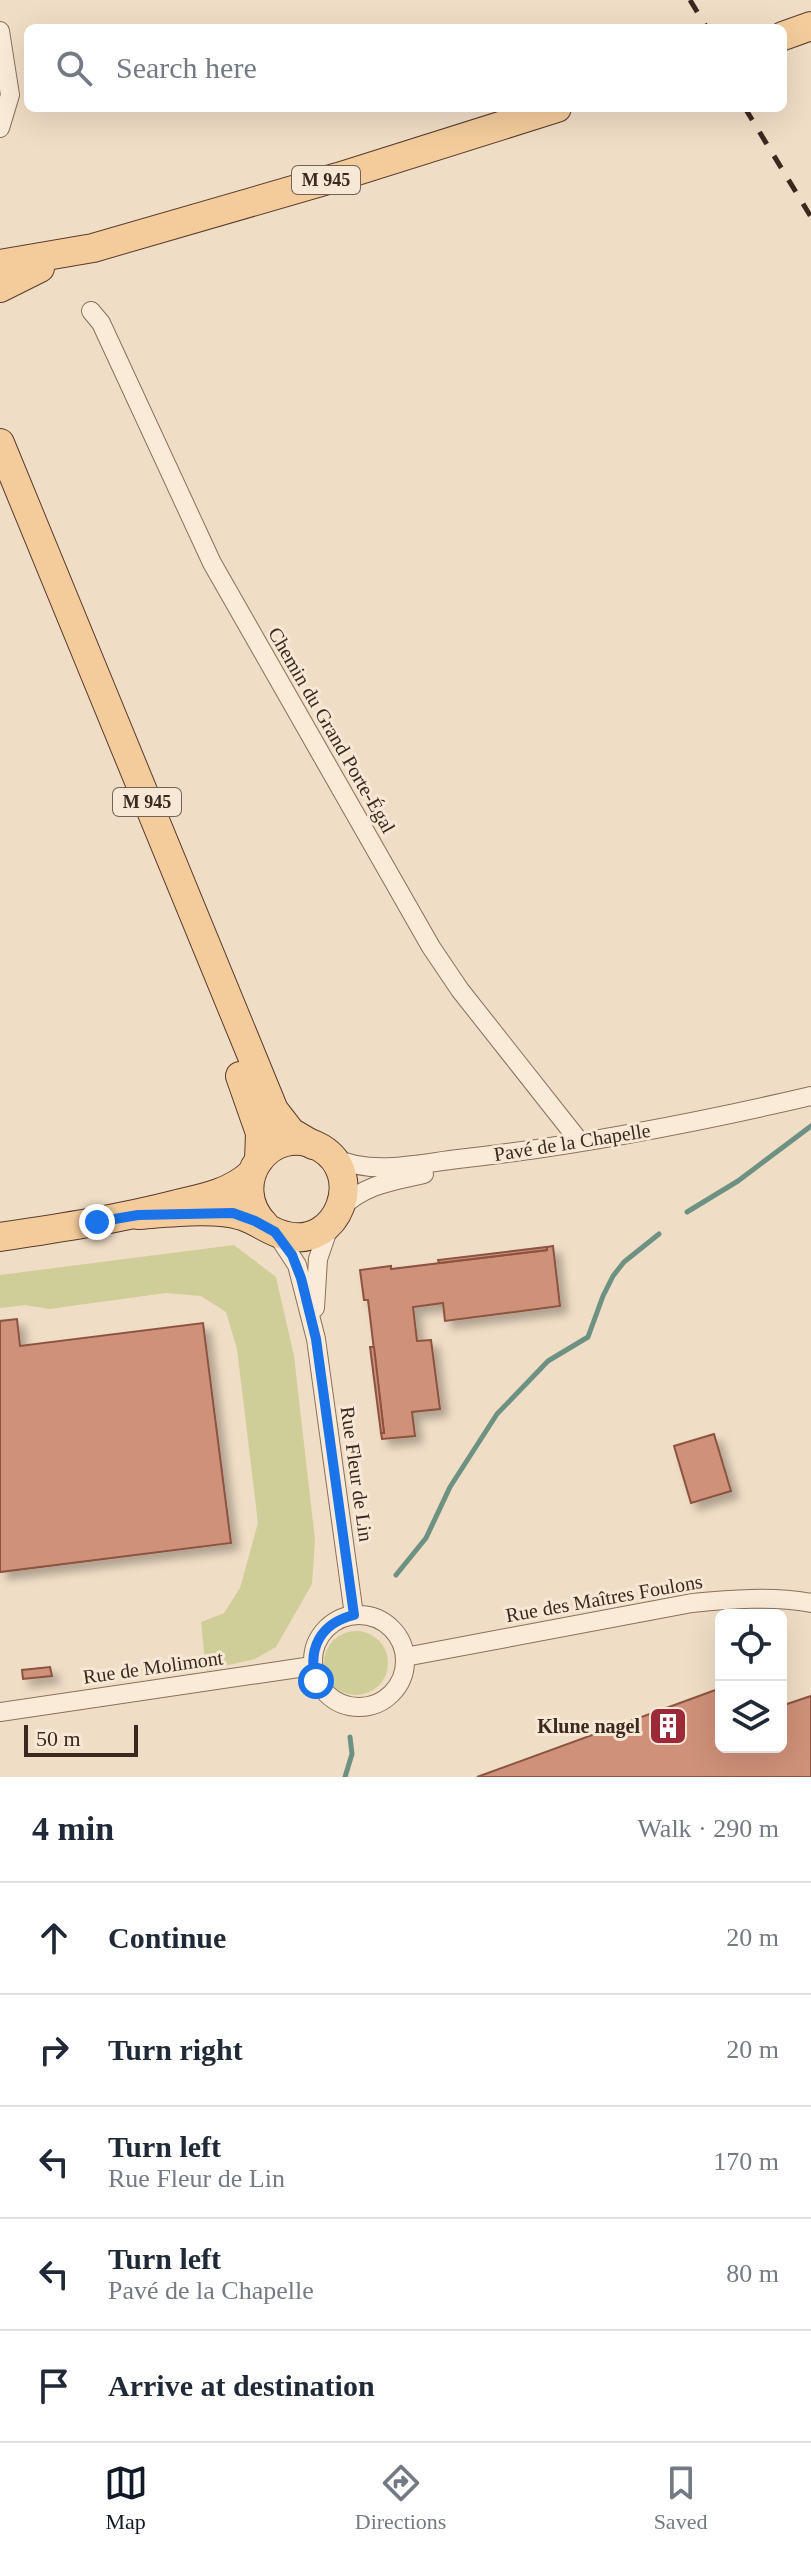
<!DOCTYPE html>
<html lang="en">
<head>
<meta charset="utf-8">
<style>
	:root { --surface:#fff; --page:#f2f2f3; --text:#1f2937; --muted:#747a83; --line:#e0e1e3; --accent:#111827 }
	body { margin:0; font-family:"Times New Roman",serif; background:var(--page); color:var(--text) }
	.controls { position:absolute; right:24px; bottom:24px; display:grid; overflow:hidden; border-radius:12px; box-shadow:0 8px 32px #0002 }
	.controls button { width:72px; height:72px; display:grid; place-items:center; padding:0; border:0; border-bottom:2px solid var(--line); background:var(--surface); color:var(--text); font:40px sans-serif }
	.scale { position:absolute; left:24px; bottom:20px; width:114px; box-sizing:border-box; padding-left:8px; border:4px solid #3b281e; border-top:0; font-size:22px; line-height:28px; white-space:nowrap; color:#3b281e; -webkit-text-stroke:6px #f7e8d5; paint-order:stroke }
	.stop { position:absolute; width:24px; height:24px; margin:-18px; border:6px solid #1a73e8; border-radius:50%; background:#fff }
	.stop.end { background:#1a73e8; border-color:#fff; box-shadow:0 2px 8px #0008 }
	.list { margin:0; padding:0; list-style:none }
	h2 { display:flex; justify-content:space-between; align-items:center; height:104px; margin:0; padding:0 32px; font-size:34px }
	h2 small { font-size:26px; font-weight:400; color:var(--muted) }
	.list li { display:grid; grid-template-columns:52px 1fr auto; gap:24px; align-items:center; box-sizing:border-box; height:112px; padding:0 32px; border-top:2px solid var(--line) }
	.list b { display:block; font-size:30px; white-space:nowrap }
	.list p { margin:0; font-size:26px; white-space:nowrap; color:var(--muted) }
	.list em { font-size:26px; font-style:normal; color:var(--muted) }
	.icon { flex:none; width:44px; height:44px; fill:none; stroke:currentColor; stroke-width:2; stroke-linecap:round; stroke-linejoin:round }
	.map { position:relative; flex:none; width:811px; height:1777px; overflow:hidden }
	.search { position:absolute; background:var(--surface); box-shadow:0 8px 32px #0002; left:24px; right:24px; top:24px; height:88px; display:flex; align-items:center; gap:20px; box-sizing:border-box; padding:0 28px; border-radius:12px; color:var(--muted); font-size:30px }
	.sheet { height:664px; background:var(--surface) }
	nav { display:flex; justify-content:space-around; align-items:center; box-sizing:border-box; height:112px; border-top:2px solid var(--line); background:var(--surface); font-size:22px; color:var(--muted) }
	nav a { display:grid; justify-items:center; gap:4px }
	nav .on { color:var(--accent) }
	.map>svg:first-child { display:block }
</style>
</head>
<body>
<div class="map">
<svg width="811" height="1777" viewBox="0 0 811 1777">
	<defs>
		<filter id="shadow"><feDropShadow dx="7" dy="7" stdDeviation="4" flood-color="#0004"/></filter>
	</defs>
	<rect width="100%" height="100%" fill="#f0ddc5"/>
	<g fill="#cfce98">
		<path d="M 234,1245 L 276,1277 L 294,1356 L 315,1540 L 312,1584 L 276,1647 L 255,1659 L 206,1670 L 201,1622 L 224,1613 L 240,1588 L 258,1523 L 237,1349 L 226,1312 L 201,1296 L 166,1293 L 49,1309 L 25,1305 L 0,1308 L 0,1275 Z"/>
		<circle cx="356" cy="1663" r="32"/>
	</g>
	<g fill="none" stroke-linecap="round" stroke-linejoin="round">
		<g stroke="#6d9284" stroke-width="5">
			<path d="M 687,1212 L 738,1181 L 811,1126"/>
			<path d="M 396,1575 L 426,1538 L 450,1487 L 497,1414 L 548,1361 L 588,1337 L 603,1296 L 613,1276 L 624,1262 L 659,1234"/>
			<path d="M 345,1777 L 352,1754 L 350,1737"/>
		</g>
	</g>
	<g fill="#cf9179" stroke="#8c533f" stroke-width="2" filter="url(#shadow)">
		<path d="M 553,1246 L 560,1306 L 445,1321 L 443,1303 L 413,1307 L 417,1341 L 431,1340 L 440,1409 L 412,1412 L 415,1436 L 382,1439 L 381,1433 L 384,1433 L 368,1300 L 364,1300 L 360,1270 L 391,1266 L 391,1269 L 547,1250 L 547,1247 Z"/>
		<path d="M 547,1247 L 547,1250 L 439,1263 L 438,1260 Z"/>
		<path d="M 17,1319 L 20,1346 L 203,1323 L 231,1543 L 0,1572 L 0,1321 Z"/>
		<path d="M 370,1347 L 374,1347 L 384,1433 L 381,1433 Z"/>
		<path d="M 714,1434 L 731,1491 L 691,1503 L 674,1446 Z"/>
		<path d="M 50,1667 L 52,1676 L 23,1679 L 22,1670 Z"/>
		<path d="M 721,1688 L 721,1747 L 781,1747 L 781,1706 L 811,1696 L 811,1777 L 477,1777 Z"/>
	</g>
	<g fill="none" stroke-linecap="round" stroke-linejoin="round">
		<g stroke="#8b6e5a" stroke-width="20">
			<g id="street">
				<path d="M 0,31 L 10,95 L 0,128"/>
				<path d="M 91,311 L 101,323 L 212,563 L 431,947 L 460,990 L 580,1142"/>
				<path d="M 332,1157 C 371,1176 416,1164 458,1159 C 576,1146 695,1123 811,1096"/>
				<path d="M 339,1210 C 362,1185 392,1181 424,1174"/>
				<path d="M 276,1233 L 297,1265 L 316,1339 L 354,1615"/>
				<path d="M 315,1308 L 318,1259 L 330,1224"/>
				<circle cx="359" cy="1661" r="46"/>
				<path d="M 405,1657 L 692,1603 C 731,1599 772,1596 811,1603"/>
				<path d="M 0,1712 L 312,1666"/>
			</g>
		</g>
		<g stroke="#593c2e" stroke-width="30">
			<g id="primary">
				<path d="M 783,36 L 811,26"/>
				<path d="M 0,264 L 93,248 L 338,177 L 557,108"/>
				<path d="M 0,288 L 40,268"/>
				<path d="M 0,443 L 274,1110 L 291,1132 L 313,1145"/>
				<path d="M 240,1076 L 260,1133 L 259,1160"/>
				<path d="M 138,1215 C 166,1213 217,1207 242,1216 C 258,1221 271,1233 287,1236 C 338,1248 366,1175 321,1148 C 271,1119 224,1184 265,1225"/>
				<path d="M 0,1237 C 60,1228 119,1219 177,1204 C 203,1198 230,1193 251,1174"/>
			</g>
		</g>
		<use href="#street" stroke="#faebd8" stroke-width="18"/>
		<use href="#primary" stroke="#f4cc9c" stroke-width="28"/>
		<g stroke="#3b281e" stroke-width="5" stroke-dasharray="14 14" stroke-linecap="butt">
			<path d="M 690,0 L 707,28"/>
			<path d="M 745,108 L 811,217"/>
		</g>
	</g>
	<g fill="none" stroke-linecap="round" stroke-linejoin="round">
		<path stroke="#1a73e8" stroke-width="10" d="M 97,1222 L 138,1215 L 233,1213 L 255,1221 L 275,1232 L 292,1255 L 301,1278 L 316,1339 L 354,1615 C 321,1623 307,1648 316,1681"/>
	</g>
	<defs>
		<g id="building-square" transform="scale(2)"><rect x="-9" y="-9" width="18" height="18" rx="4" fill="#9d2838" stroke="#f7e8d5"/><path d="M-4-6H4V6H1V3H-1V6H-4ZM-2.5-4.3h1.7v1.8h-1.7ZM.8-4.3h1.7v1.8H.8ZM-2.5-1h1.7V.8h-1.7ZM.8-1h1.7V.8H.8Z" fill="#fff"/></g>
	</defs>
	<g fill-rule="evenodd">
		<use href="#building-square" x="668" y="1726"/>
	</g>
	<g text-anchor="middle" stroke-width="6" stroke-linejoin="round" paint-order="stroke">
		<g fill="#f7e8d5" stroke="#736255" stroke-width="2">
			<rect x="292" y="166" width="68" height="28" rx="6"/>
			<rect x="113" y="788" width="68" height="28" rx="6"/>
		</g>
		<g font-size="18" font-weight="bold" fill="#3b281e">
			<text x="326" y="186">M 945</text>
			<text x="147" y="808">M 945</text>
		</g>
		<g font-size="20" fill="#3b281e" stroke="#f7e8d5">
			<text transform="translate(332 730) rotate(60)" y="7">Chemin du Grand Porte-Égal</text>
			<text transform="translate(572 1142) rotate(-9)" y="7">Pavé de la Chapelle</text>
			<text transform="translate(357 1474) rotate(82)" y="7">Rue Fleur de Lin</text>
			<text transform="translate(604 1598) rotate(-10)" y="7">Rue des Maîtres Foulons</text>
			<text transform="translate(153 1667) rotate(-8)" y="7">Rue de Molimont</text>
		</g>
		<g font-size="20" font-weight="bold" fill="#3b281e" stroke="#f7e8d5" text-anchor="end">
			<text x="640" y="1733">Klune nagel</text>
		</g>
	</g>
</svg>
<div class="controls">
<button><svg class="icon" aria-label="locate" viewBox="0 0 24 24"><circle cx="12" cy="12" r="6"/><path d="M12 2v4M12 18v4M2 12h4M18 12h4"/></svg></button>
<button><svg class="icon" aria-label="layers" viewBox="0 0 24 24"><path d="M12 4l9 5-9 5-9-5zM3 14l9 5 9-5"/></svg></button>
</div>
<div class="scale">50 m</div>
<div class="stop" style="left:316px;top:1681px"></div>
<div class="stop end" style="left:97px;top:1222px"></div>
<div class="search"><svg class="icon" aria-label="search" viewBox="0 0 24 24"><circle cx="10" cy="10" r="6"/><path d="M15 15l6 6"/></svg>Search here</div>
</div>
<section class="sheet">
<h2>4 min<small>Walk · 290 m</small></h2>
<ul class="list">
<li><svg class="icon" aria-label="ahead" viewBox="0 0 24 24"><path d="M12 20V5M6 11l6-6 6 6"/></svg><div><b>Continue</b></div><em>20 m</em></li>
<li><svg class="icon" aria-label="right" viewBox="0 0 24 24"><path d="M7 20v-9h11M14 6l5 5-5 5"/></svg><div><b>Turn right</b></div><em>20 m</em></li>
<li><svg class="icon" aria-label="left" viewBox="0 0 24 24"><path d="M17 20v-9H6M10 6l-5 5 5 5"/></svg><div><b>Turn left</b><p>Rue Fleur de Lin</p></div><em>170 m</em></li>
<li><svg class="icon" aria-label="left" viewBox="0 0 24 24"><path d="M17 20v-9H6M10 6l-5 5 5 5"/></svg><div><b>Turn left</b><p>Pavé de la Chapelle</p></div><em>80 m</em></li>
<li><svg class="icon" aria-label="arrive" viewBox="0 0 24 24"><path d="M6 21V4h12l-3 4 3 4H6"/></svg><div><b>Arrive at destination</b></div></li>
</ul>
</section>
<nav>
<a class="on"><svg class="icon" aria-label="map" viewBox="0 0 24 24"><path d="M3 6l6-2 6 2 6-2v14l-6 2-6-2-6 2zM9 4v14M15 6v14"/></svg>Map</a>
<a><svg class="icon" aria-label="directions" viewBox="0 0 24 24"><path d="M12 3l9 9-9 9-9-9zM9 14v-3h6M13 9l2 2-2 2"/></svg>Directions</a>
<a><svg class="icon" aria-label="saved" viewBox="0 0 24 24"><path d="M7 4h10v16l-5-4-5 4z"/></svg>Saved</a>
</nav>
</body>
</html>
